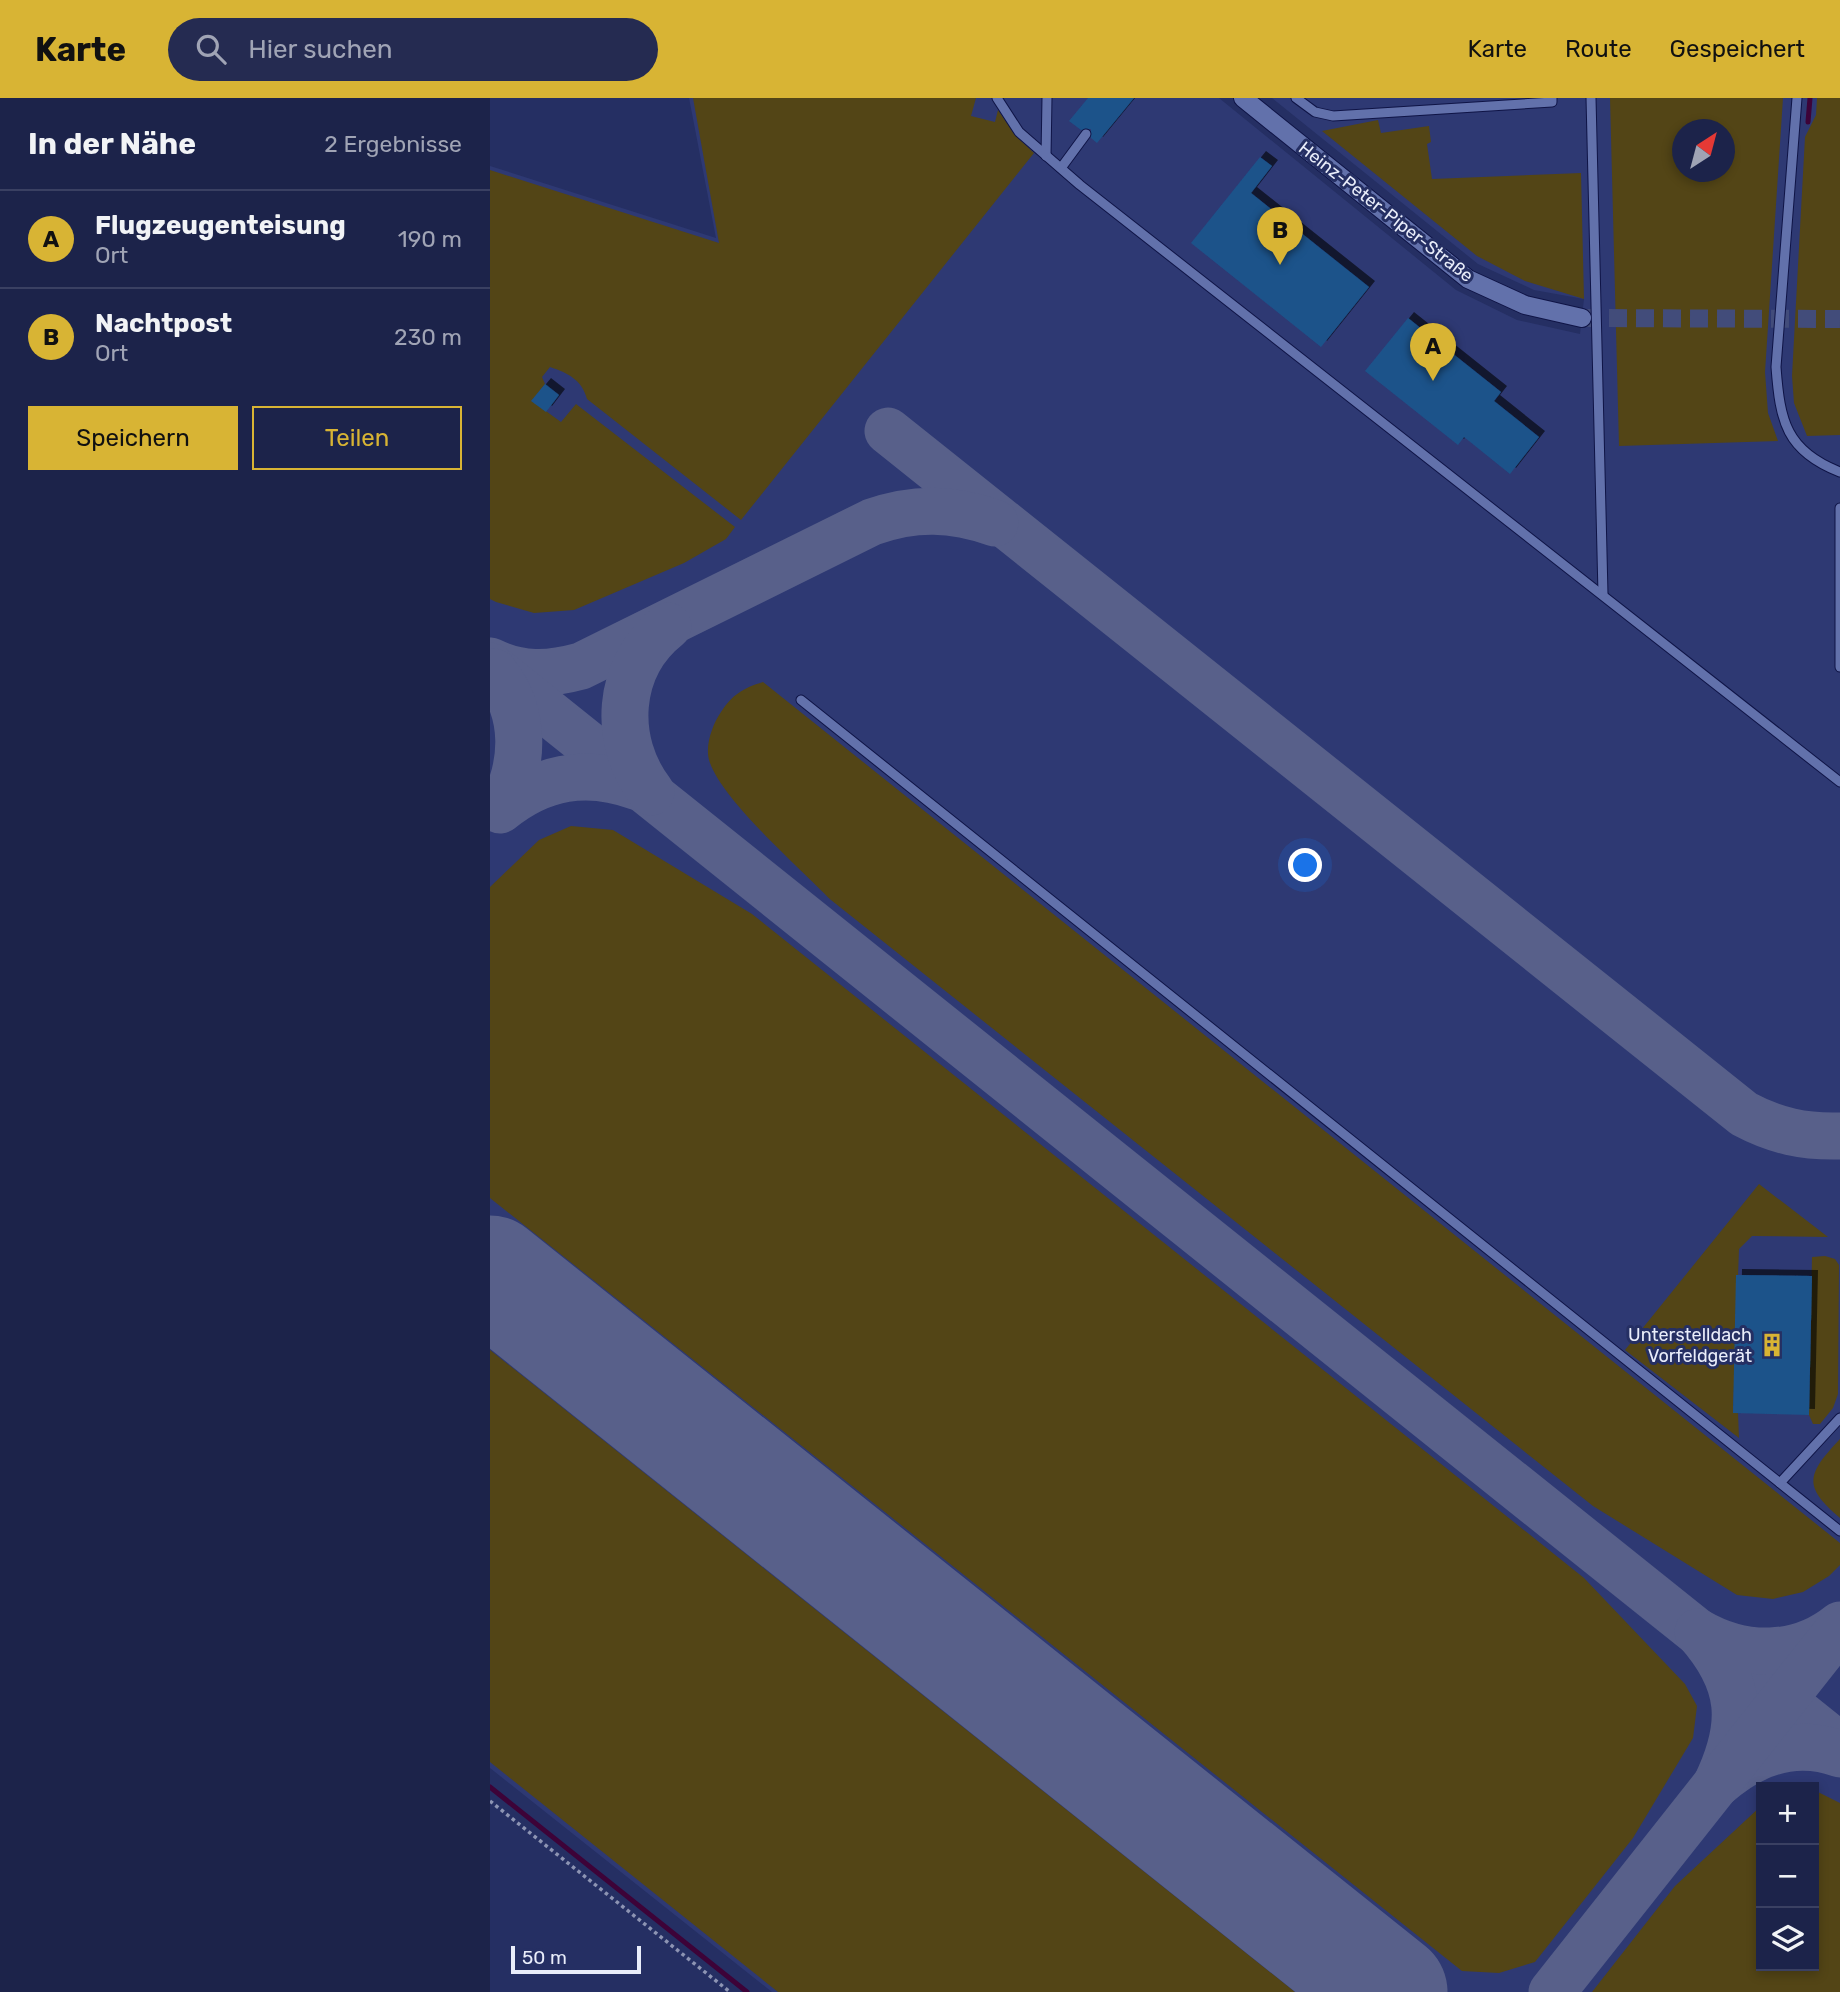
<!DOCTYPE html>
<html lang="de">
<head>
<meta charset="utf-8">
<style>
	:root { --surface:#1c234a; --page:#252b51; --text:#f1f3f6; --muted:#a0a4b5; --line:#3a4062; --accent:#d8b434 }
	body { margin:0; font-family:Rubik,sans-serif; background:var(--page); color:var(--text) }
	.controls { position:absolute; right:21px; bottom:21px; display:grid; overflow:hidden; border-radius:0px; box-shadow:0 4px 10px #0003 }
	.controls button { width:63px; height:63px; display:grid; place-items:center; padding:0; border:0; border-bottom:2px solid var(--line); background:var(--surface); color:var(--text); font:35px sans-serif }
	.compass { position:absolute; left:1182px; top:21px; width:63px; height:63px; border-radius:50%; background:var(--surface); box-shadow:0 4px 10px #0003; rotate:36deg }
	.scale { position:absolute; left:21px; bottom:18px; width:130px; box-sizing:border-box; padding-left:7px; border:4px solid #e9edfa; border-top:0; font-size:19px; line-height:24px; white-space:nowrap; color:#e9edfa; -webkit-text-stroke:5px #252f63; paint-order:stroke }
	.you { position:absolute; left:816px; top:768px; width:24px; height:24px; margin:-18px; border:5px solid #fff; border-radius:50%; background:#1a73e8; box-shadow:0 0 0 10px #1a73e833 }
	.badge { display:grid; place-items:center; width:46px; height:46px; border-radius:50%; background:var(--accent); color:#111; font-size:23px; font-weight:700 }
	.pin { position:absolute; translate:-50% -58px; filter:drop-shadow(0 2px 4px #0008) }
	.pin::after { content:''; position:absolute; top:37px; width:24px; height:21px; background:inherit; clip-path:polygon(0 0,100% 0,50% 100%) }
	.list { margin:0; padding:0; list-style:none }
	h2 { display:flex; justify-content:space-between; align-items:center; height:91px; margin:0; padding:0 28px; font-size:30px }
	h2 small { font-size:23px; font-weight:400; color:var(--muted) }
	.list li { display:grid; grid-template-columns:46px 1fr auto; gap:21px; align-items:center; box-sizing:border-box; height:98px; padding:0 28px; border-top:2px solid var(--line) }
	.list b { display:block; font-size:26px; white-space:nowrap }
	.list p { margin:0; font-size:23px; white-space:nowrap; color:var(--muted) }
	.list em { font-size:23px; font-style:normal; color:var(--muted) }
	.actions { display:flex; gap:14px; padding:21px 28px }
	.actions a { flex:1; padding:16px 0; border:2px solid var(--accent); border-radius:0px; text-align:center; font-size:24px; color:var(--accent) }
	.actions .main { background:var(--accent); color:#111 }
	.icon { flex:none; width:38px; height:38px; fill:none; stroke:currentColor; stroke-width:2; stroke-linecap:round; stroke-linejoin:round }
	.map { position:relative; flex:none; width:1350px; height:1894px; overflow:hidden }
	header { display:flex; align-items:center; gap:42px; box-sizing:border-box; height:98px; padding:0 35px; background:var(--accent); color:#111 }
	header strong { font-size:33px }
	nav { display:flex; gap:38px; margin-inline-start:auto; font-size:24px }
	.search { width:490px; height:63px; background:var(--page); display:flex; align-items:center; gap:18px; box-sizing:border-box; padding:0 24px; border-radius:38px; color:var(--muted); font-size:26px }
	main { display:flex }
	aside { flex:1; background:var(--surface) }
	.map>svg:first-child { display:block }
</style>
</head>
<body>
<header>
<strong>Karte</strong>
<div class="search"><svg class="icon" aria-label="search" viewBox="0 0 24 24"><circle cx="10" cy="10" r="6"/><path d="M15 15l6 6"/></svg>Hier suchen</div>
<nav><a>Karte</a><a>Route</a><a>Gespeichert</a></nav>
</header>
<main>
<aside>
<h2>In der Nähe<small>2 Ergebnisse</small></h2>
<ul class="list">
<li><span class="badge">A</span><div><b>Flugzeugenteisung</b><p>Ort</p></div><em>190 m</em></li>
<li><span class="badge">B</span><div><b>Nachtpost</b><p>Ort</p></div><em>230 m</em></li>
</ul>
<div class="actions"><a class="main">Speichern</a><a>Teilen</a></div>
</aside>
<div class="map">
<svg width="1350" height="1894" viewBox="0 0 1350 1894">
	<defs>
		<filter id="shadow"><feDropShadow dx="6" dy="-6" stdDeviation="0" flood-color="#0009"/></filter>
	</defs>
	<rect width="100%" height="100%" fill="#252f63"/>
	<path fill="#2e3973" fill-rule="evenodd" d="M 199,0 L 729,0 L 966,192 L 1027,222 L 1090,236 L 1094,201 L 1044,192 L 988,166 L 782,0 L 1350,0 L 1350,1894 L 282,1894 L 0,1670 L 0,68 L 226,140 ZM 1192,32 L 1234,32 L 1234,74 L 1192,74 ZM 1271,1689 L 1324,1689 L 1324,1868 L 1271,1868 Z"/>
	<g fill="#534516" fill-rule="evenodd">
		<path d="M 203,0 L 486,0 L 481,18 L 505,24 L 508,12 L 525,37 L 544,55 L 251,422 L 97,301 C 92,282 78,275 60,269 L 52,279 L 55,286 L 42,303 L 71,324 L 86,306 L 245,429 L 236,441 L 194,465 L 84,512 L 44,515 L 6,504 L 0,501 L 0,72 L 229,145 Z"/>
		<path d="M 1120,0 L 1293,0 L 1275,274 L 1278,315 L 1288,343 L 1129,348 ZM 1192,32 L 1234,32 L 1234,74 L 1192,74 Z"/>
		<path d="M 1327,0 L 1350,0 L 1350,337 L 1317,338 L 1304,305 L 1302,278 L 1315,39 L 1326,17 Z"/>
		<path d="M 888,22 L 891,35 L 939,28 L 941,44 L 937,46 L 942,81 L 1091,75 L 1094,201 L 1035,183 L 987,158 L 832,33 Z"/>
		<path d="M 273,584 L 1350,1445 L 1350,1467 L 1339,1478 L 1313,1494 L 1283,1501 L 1247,1497 L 1103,1408 L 341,802 C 310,770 234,704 220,665 C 214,650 222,627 231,614 C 242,597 253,590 273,584 Z"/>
		<path d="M 81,728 L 123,732 L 262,816 L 1094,1480 L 1195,1586 L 1207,1608 L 1203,1640 L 1143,1740 L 1045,1864 L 1009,1875 L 972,1873 L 0,1100 L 0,789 L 49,742 Z"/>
		<path d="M 1269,1086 L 1338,1139 L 1262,1138 L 1249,1151 L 1243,1315 L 1248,1315 L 1249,1340 L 1135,1252 Z"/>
		<path d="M 1335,1158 L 1345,1161 L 1349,1167 L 1348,1296 L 1343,1310 L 1330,1326 L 1323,1326 L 1319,1317 L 1322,1159 Z"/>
		<path d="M 0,1252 L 805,1894 L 288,1894 L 0,1664 Z"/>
		<path d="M 1350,1341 L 1350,1420 C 1312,1388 1317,1376 1350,1341 Z"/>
		<path d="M 1324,1692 L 1350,1705 L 1350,1894 L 1102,1894 L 1185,1788 L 1271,1708 L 1271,1868 L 1324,1868 Z"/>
	</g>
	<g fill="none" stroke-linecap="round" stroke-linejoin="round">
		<g stroke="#3d0338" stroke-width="5">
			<path d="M 1318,24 L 1320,0"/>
			<path d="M 0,1689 L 257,1894"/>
		</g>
		<g stroke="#58608a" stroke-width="47">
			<path d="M 398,333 L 1254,1016 C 1286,1033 1314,1039 1350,1038"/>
			<path d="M 0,563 C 31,578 58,577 91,568 L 382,424 C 425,409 462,410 505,425"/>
			<path d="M 0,568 L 1350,1648"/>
			<path d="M 4,574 C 37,615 35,668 10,712 C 52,678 97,670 148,689"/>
			<path d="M 161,694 C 122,643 126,569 178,528"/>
			<path d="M 1350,1527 C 1308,1561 1253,1560 1208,1534 C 1253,1585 1255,1627 1226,1687 C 1261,1656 1304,1639 1350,1656"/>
			<path d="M 1062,1894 L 1350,1530"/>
		</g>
		<path stroke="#58608a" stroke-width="117" d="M 0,1176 L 899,1894"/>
	</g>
	<g fill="#1c528a" filter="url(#shadow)">
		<path d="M 598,0 L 644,0 L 607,45 L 601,40 L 601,31 L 591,32 L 579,23 Z"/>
		<path d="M 770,59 L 782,68 L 761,95 L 879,189 L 831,249 L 701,145 Z"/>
		<path d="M 918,220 L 1011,294 L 1004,303 L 1049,339 L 1020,376 L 974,339 L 968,347 L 875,273 Z"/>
		<path d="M 55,286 L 69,297 L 56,314 L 41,303 Z"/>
		<path d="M 1246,1177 L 1322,1178 L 1319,1317 L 1243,1315 Z"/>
	</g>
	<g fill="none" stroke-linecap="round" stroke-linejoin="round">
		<path stroke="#424c7a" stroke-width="18" stroke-dasharray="18 9" stroke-linecap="butt" d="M 1092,220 L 1350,221"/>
		<g stroke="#0f1446" stroke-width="11">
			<g id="lane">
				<path d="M 507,0 L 529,34 L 590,87 L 1350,684"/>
				<path d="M 806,0 L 825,14 L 843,18 L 1062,4 L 1062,0"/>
				<path d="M 1101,0 L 1113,496"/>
				<path d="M 1307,0 L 1286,269 C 1290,323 1296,353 1350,374"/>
				<path d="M 556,58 L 557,0"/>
				<path d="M 571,70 L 596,36"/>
				<path d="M 1350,410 L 1350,569"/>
				<path d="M 311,602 L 1350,1433"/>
				<path d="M 1290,1385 L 1350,1320"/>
			</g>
		</g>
		<g stroke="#0f1446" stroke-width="20">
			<path id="street" d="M 753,0 L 978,181 L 1035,207 L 1092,220"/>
		</g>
		<path stroke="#8d94b3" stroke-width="3.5" stroke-dasharray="3.5 3.5" stroke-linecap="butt" d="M 0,1703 L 240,1894"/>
		<use href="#lane" stroke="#6271ab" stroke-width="9"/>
		<use href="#street" stroke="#6271ab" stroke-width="18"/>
	</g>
	<defs>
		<g id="building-bare" transform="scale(1.89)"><path d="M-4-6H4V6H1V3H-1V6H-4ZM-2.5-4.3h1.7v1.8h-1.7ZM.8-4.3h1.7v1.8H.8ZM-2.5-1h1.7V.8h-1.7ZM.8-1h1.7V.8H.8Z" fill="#d8b434" stroke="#252f63" stroke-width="2.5" paint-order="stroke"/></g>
	</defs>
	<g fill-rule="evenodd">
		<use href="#building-bare" x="1282" y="1247"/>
	</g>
	<g text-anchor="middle" stroke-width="6" stroke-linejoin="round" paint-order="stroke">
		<g font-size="18" fill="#e9edfa" stroke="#252f63">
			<text transform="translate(896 114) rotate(38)" y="6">Heinz-Peter-Piper-Straße</text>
		</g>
		<g font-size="18" fill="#e9edfa" stroke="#252f63" text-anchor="end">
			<text x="1262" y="1243">Unterstelldach<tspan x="1262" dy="21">Vorfeldgerät</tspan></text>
		</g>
	</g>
</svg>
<div class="controls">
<button>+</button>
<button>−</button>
<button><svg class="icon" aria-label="layers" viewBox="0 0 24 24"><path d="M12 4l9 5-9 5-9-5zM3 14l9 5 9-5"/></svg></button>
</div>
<svg class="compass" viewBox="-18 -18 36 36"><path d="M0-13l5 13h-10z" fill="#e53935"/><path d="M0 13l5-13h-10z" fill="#a0a4b5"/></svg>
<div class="scale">50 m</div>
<div class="you"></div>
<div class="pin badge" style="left:943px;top:283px">A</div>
<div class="pin badge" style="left:790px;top:167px">B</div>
</div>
</main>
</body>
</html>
